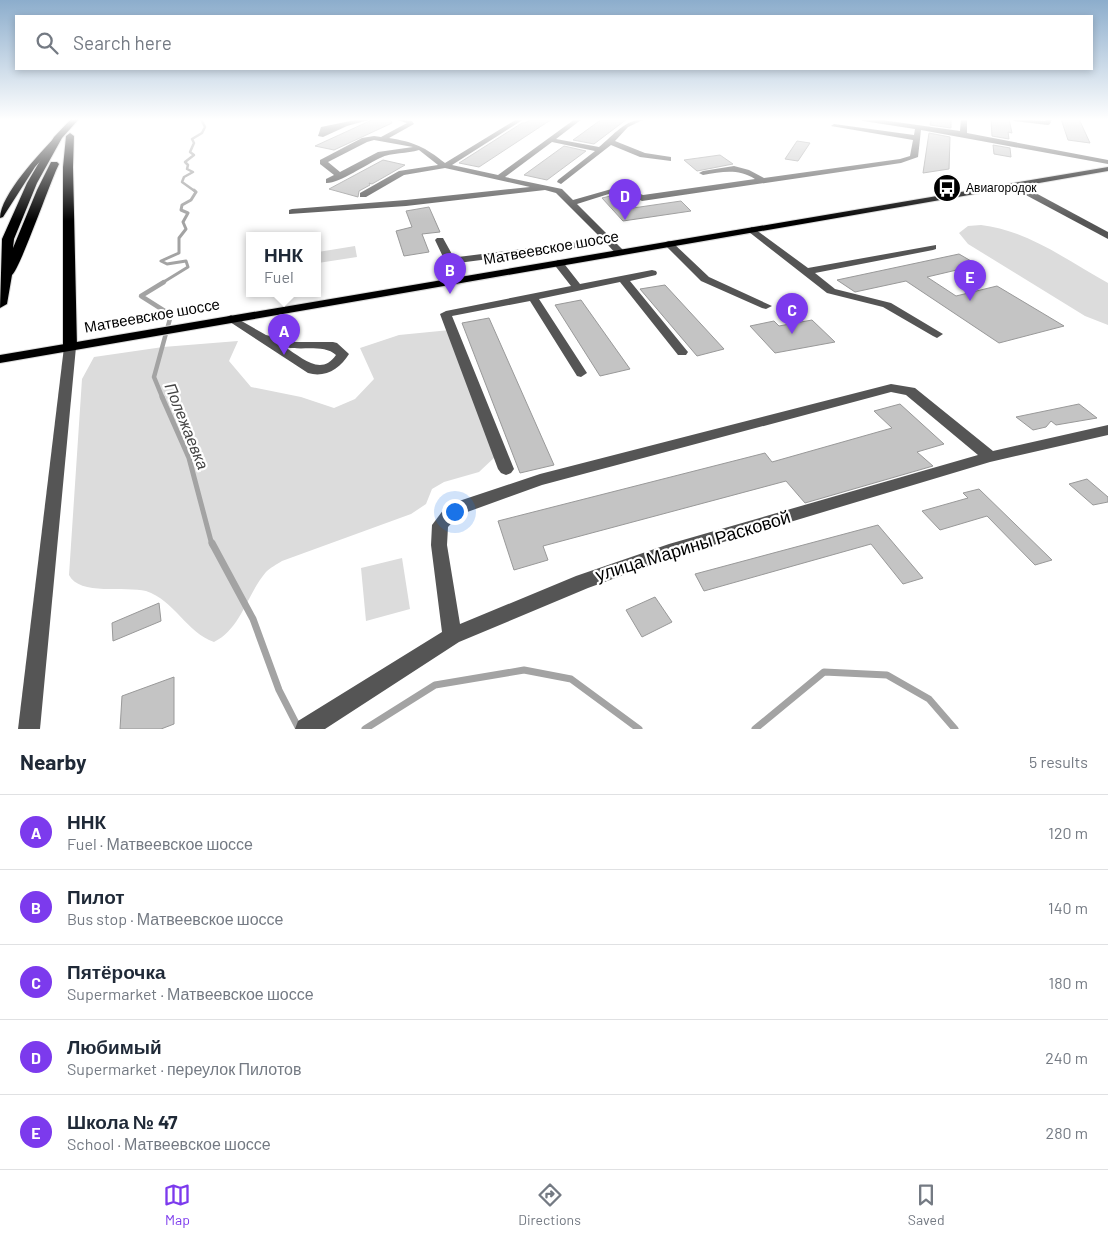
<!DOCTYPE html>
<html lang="en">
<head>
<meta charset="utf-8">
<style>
	:root { --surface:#fff; --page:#f6f6f7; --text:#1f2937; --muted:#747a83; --line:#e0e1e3; --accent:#7c3aed }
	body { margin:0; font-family:Barlow,sans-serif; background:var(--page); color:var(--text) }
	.you { position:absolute; left:454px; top:511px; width:18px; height:18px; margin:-12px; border:4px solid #fff; border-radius:50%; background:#1a73e8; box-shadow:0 0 0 8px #1a73e833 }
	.badge { display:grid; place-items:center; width:32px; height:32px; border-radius:50%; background:var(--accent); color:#fff; font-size:16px; font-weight:700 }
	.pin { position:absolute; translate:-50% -41px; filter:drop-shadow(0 1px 2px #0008) }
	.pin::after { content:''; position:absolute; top:26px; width:18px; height:15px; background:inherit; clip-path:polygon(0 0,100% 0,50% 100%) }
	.popup { position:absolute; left:246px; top:232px; width:75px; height:65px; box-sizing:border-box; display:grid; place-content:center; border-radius:0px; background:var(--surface); filter:drop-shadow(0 1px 4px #0005); font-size:16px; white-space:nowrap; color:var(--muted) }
	.popup b { font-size:19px; color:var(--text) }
	.popup::after { content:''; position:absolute; left:50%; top:100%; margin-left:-10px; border:10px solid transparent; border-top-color:var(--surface) }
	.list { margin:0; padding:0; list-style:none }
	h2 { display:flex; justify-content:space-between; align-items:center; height:65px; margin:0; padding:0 20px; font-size:21px }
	h2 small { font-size:16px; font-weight:400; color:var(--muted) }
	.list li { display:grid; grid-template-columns:32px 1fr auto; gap:15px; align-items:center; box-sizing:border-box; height:75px; padding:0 20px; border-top:1px solid var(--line) }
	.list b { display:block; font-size:19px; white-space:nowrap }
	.list p { margin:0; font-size:16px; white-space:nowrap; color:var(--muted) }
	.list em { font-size:16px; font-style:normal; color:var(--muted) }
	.icon { flex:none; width:28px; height:28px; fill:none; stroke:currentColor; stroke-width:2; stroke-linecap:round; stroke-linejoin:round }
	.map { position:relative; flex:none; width:1108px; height:729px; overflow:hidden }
	.search { position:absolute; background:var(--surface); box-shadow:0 2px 8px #0003; left:15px; right:15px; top:15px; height:55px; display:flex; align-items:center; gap:12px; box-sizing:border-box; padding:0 18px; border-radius:0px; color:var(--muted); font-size:19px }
	.sheet { height:440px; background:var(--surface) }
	nav { display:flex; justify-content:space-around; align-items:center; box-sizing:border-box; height:70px; border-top:1px solid var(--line); background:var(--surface); font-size:14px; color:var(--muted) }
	nav a { display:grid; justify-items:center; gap:2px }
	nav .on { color:var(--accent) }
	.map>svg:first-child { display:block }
</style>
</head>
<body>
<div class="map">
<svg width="1108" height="729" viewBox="0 0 1108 729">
	<rect width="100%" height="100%" fill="#fff"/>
	<g fill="#dcdcdc">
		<path d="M 981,225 C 1027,230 1068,261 1108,283 L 1108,325 L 1085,316 L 968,244 L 959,233 L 968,226 Z"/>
		<path d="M 355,246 L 357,257 L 318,263 L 318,252 Z"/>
		<path d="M 450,330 L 496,456 L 479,472 L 444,482 L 432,489 L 426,504 L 411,514 L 282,561 C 277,564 270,568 266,572 C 247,594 241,629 214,642 C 187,633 174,600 146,591 C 126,586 79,596 69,575 L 82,379 L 94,357 L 163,347 L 238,341 L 229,361 L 251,387 L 301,397 L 334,408 L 355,399 L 374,379 L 360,348 L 399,335 Z"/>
		<path d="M 402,558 L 410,609 L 366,621 L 361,568 Z"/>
	</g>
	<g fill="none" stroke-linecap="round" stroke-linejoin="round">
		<path stroke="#a3a3a3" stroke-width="2.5" d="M 196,192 L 182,182 L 184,177 L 193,172 L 187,169 L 188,165 L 185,162 L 194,155 L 190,152 L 194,143 L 192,139 L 202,133 L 205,127 L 201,119"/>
		<path stroke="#a3a3a3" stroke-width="3" d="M 162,283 L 188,267 L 186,261 L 167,264 L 161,261 L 179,253 L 179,238 L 186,229 L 183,222 L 188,213 L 181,210 L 182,205 L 191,200 L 196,192 L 194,190"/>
		<path stroke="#a3a3a3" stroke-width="4.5" d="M 163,399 L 154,377 L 171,315 L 141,296 L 164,282"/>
		<path stroke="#a3a3a3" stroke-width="5" d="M 162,397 L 189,458 L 212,545"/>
		<g stroke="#a3a3a3" stroke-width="7">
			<path d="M 212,543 L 253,619 L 279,690 L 299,729"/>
			<path d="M 365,729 L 435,685 L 524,670 L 571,679 L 639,729"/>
			<path d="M 755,729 L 824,672 L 887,675 L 929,699 L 955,729"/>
		</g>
	</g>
	<g fill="#c4c4c4" stroke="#999">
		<path d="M 374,119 L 390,119 L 392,123 L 334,150 L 315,146 Z"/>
		<path d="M 532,119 L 552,119 L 479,167 L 459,163 L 522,123 L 525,123 Z"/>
		<path d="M 602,119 L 627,119 L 594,144 L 573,140 Z"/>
		<path d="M 931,119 L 951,119 L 951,128 L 930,125 Z"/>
		<path d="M 991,119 L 1009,119 L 1012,133 L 1008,132 L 1009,139 L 992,136 Z"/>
		<path d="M 1061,119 L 1079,119 L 1090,143 L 1068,140 Z"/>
		<path d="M 929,133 L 950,137 L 949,169 L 923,173 Z"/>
		<path d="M 797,141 L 810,143 L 798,161 L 785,159 Z"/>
		<path d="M 993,145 L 1010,148 L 1011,157 L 994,154 Z"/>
		<path d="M 564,146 L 586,151 L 547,180 L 524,175 Z"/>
		<path d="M 720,155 L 733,164 L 697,171 L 684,160 Z"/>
		<path d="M 383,160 L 405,165 L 372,184 L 369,183 L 370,185 L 359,191 L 358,197 L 329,189 Z"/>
		<path d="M 619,194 L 633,208 L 681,201 L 691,211 L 623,221 L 602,198 Z"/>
		<path d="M 429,207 L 440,232 L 422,234 L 429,252 L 404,256 L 396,231 L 412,227 L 406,211 Z"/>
		<path d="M 959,254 L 978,265 L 927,277 L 956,296 L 997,286 L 1064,326 L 999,343 L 906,281 L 855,292 L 837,280 Z"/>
		<path d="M 665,285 L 724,349 L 697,356 L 640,289 Z"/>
		<path d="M 581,300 L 630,369 L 600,376 L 555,305 Z"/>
		<path d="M 489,318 L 554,465 L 520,473 L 462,323 Z"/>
		<path d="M 812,320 L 835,342 L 775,353 L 750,326 L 774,321 L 779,326 Z"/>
		<path d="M 900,404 L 944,444 L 917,452 L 933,466 L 805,503 L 786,481 L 543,546 L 548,560 L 514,570 L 498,521 L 765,453 L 772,462 L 892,428 L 874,411 Z"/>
		<path d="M 1079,404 L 1097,418 L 1056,425 L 1051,421 L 1046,427 L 1033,430 L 1016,417 Z"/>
		<path d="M 1087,479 L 1108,497 L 1108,502 L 1093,505 L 1069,484 Z"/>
		<path d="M 979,489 L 1052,560 L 1035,565 L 987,516 L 940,530 L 922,511 L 968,498 L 963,493 Z"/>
		<path d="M 878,525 L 923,578 L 903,584 L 871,544 L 704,591 L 695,574 Z"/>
		<path d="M 655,597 L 672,622 L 642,637 L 626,610 Z"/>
		<path d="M 159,603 L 161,621 L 113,641 L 112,623 Z"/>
		<path d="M 174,677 L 174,724 L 161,729 L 120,729 L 122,696 Z"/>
	</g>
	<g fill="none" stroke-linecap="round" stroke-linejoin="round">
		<g stroke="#dbdbdb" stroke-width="2">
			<g id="major">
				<path d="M 56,136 L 62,137 L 35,167 L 3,217 L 0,218 C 0,195 40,153 56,136 Z"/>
				<path d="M 1108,167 L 1108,171 L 0,363 L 0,355 Z"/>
			</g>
		</g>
		<g stroke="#dbdbdb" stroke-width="2">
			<g id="highway">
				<path d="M 71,119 L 79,119 L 62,138 L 37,183 L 14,239 L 13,248 L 37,190 L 51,162 L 57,162 L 59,164 C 50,182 20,269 12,275 L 7,304 L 0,308 L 2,239 L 27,183 L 54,137 Z"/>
				<path d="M 70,133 L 74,136 L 73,167 L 77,347 L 75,350 L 65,350 L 63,347 L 63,167 L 66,136 Z"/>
			</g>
		</g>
		<g fill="#555" fill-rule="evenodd">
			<path d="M 360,119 L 372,119 L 347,126 L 323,137 L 318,136 L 321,127 Z"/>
			<path d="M 394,119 L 412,121 L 414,124 L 389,138 C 414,142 425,147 445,163 L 517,119 L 524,119 L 452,165 L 498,175 L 575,119 L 582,119 L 556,139 L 599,147 C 614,135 625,119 645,119 L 628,127 L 615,141 L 645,153 L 671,157 L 671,161 L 640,157 L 611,145 L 561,184 L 557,182 L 558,180 L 595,151 L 552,142 L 505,177 L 562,189 L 573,200 L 615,188 L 626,188 L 643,195 L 755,179 C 737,168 722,172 703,175 L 699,173 L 703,171 L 734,166 L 749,170 L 764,178 L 900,159 L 910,156 L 913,140 L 831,126 L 834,124 L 914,135 L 915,129 L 863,121 L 860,119 L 875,119 L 960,131 L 961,119 L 967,119 L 967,133 L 1108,160 L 1108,164 L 921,130 L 918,157 L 901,163 L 642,201 L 622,192 L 615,192 L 577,204 L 623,250 L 623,254 C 616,256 612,249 607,244 L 458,263 L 445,261 L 435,240 L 437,238 L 443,238 L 453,256 L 458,257 L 602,239 L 556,193 L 545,190 L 406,206 L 289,214 L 289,210 L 292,209 L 406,200 L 530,187 L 445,168 L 404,175 L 366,197 L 360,197 L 360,193 L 399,171 L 438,165 L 419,150 C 407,154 392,152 380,158 C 367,164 338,184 326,183 L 326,179 L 334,175 L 320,164 L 320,160 L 362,138 L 374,136 L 381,137 L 407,123 ZM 374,140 L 413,147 L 378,152 L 340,172 L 328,162 L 367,142 Z"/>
			<path d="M 1011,119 L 1045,121 L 1046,119 L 1052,119 L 1050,124 L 1048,125 L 1014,121 Z"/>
			<path d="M 1011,183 L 1017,183 L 1108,232 L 1108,239 L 1011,187 Z"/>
			<path d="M 752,227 L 808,268 L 936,245 L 936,249 L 933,250 L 815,273 L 835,289 L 891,303 L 943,334 L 937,338 L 933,336 L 883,307 L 827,293 L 749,232 L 747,230 Z"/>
			<path d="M 669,241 L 672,242 L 709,277 L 772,306 L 766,309 L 762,308 L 701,281 L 666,246 L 666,242 Z"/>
			<path d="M 558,260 L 562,261 L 580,284 L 652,270 L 656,271 L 657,273 L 656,275 L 630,281 L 688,352 L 686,355 L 678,355 L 620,282 L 539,299 L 587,373 L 581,377 L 577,376 L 530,301 L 452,316 L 514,469 L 511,473 L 506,475 L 501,473 L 498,469 L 440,314 L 446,311 L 571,286 L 553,263 Z"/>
			<path d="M 231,315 L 266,335 L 295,342 L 333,342 L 337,343 L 349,354 C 340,369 325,378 308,373 L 227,320 L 225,318 ZM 285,347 C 301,351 324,344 336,355 C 321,377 301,357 285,347 Z"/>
			<path d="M 70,343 L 76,347 L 40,729 L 18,729 L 64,347 Z"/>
			<path d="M 891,384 L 915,388 L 993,451 L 1108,425 L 1108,435 L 990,462 L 670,558 L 588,588 L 459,642 L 325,729 L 295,729 L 298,721 L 442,632 L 431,545 L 432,525 L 447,505 L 540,474 ZM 891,392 L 906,395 L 978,455 L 669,544 L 576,576 L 460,624 L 447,545 L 448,527 L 459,515 L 542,485 Z"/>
		</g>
		<use href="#major" fill="#000" fill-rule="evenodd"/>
		<use href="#highway" fill="#000" fill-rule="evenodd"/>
	</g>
	<linearGradient id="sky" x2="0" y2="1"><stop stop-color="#8cadcc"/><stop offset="0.54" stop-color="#fff"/><stop offset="1" stop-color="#fff" stop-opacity="0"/></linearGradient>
	<rect width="1108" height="221" fill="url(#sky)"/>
	<defs>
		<g id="bus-disc" transform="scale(1.4375)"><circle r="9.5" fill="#000" stroke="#fff"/><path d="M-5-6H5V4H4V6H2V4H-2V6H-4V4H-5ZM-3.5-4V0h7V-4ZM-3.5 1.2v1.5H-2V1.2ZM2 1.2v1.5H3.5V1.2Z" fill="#fff"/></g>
	</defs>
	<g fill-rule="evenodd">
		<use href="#bus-disc" x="947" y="188"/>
	</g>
	<g text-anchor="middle" stroke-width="4.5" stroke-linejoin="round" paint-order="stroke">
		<g font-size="12" fill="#000" stroke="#fff" text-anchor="start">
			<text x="966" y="192">Авиагородок</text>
		</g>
		<g font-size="15" fill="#000" stroke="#fff">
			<text transform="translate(551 248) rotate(-10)" y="5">Матвеевское шоссе</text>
			<text transform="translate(152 316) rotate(-10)" y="5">Матвеевское шоссе</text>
		</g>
		<g font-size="16" font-style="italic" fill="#444" stroke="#fff">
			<text transform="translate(187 426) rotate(68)" y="6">Полежаевка</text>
		</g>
		<g font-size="18" fill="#000" stroke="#fff">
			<text transform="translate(693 546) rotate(-17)" y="6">улица Марины Расковой</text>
		</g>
	</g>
</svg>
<div class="you"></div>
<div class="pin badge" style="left:284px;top:355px">A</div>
<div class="popup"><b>ННК</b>Fuel</div>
<div class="pin badge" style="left:450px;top:294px">B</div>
<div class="pin badge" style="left:792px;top:334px">C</div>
<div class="pin badge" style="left:625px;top:220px">D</div>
<div class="pin badge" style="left:970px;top:301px">E</div>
<div class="search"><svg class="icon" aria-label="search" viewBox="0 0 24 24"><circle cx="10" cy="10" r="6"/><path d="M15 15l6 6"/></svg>Search here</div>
</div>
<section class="sheet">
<h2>Nearby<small>5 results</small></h2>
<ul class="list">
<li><span class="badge">A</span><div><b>ННК</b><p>Fuel · Матвеевское шоссе</p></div><em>120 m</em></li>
<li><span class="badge">B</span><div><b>Пилот</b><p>Bus stop · Матвеевское шоссе</p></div><em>140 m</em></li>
<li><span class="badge">C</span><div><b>Пятёрочка</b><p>Supermarket · Матвеевское шоссе</p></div><em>180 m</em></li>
<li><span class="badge">D</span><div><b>Любимый</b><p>Supermarket · переулок Пилотов</p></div><em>240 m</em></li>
<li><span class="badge">E</span><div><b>Школа № 47</b><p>School · Матвеевское шоссе</p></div><em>280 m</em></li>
</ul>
</section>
<nav>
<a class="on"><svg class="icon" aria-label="map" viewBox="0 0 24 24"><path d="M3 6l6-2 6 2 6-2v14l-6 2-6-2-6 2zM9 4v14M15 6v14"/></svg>Map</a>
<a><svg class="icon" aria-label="directions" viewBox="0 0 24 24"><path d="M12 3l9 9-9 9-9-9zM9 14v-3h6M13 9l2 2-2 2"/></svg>Directions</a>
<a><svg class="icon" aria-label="saved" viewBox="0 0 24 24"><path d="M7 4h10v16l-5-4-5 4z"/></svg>Saved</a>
</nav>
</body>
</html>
